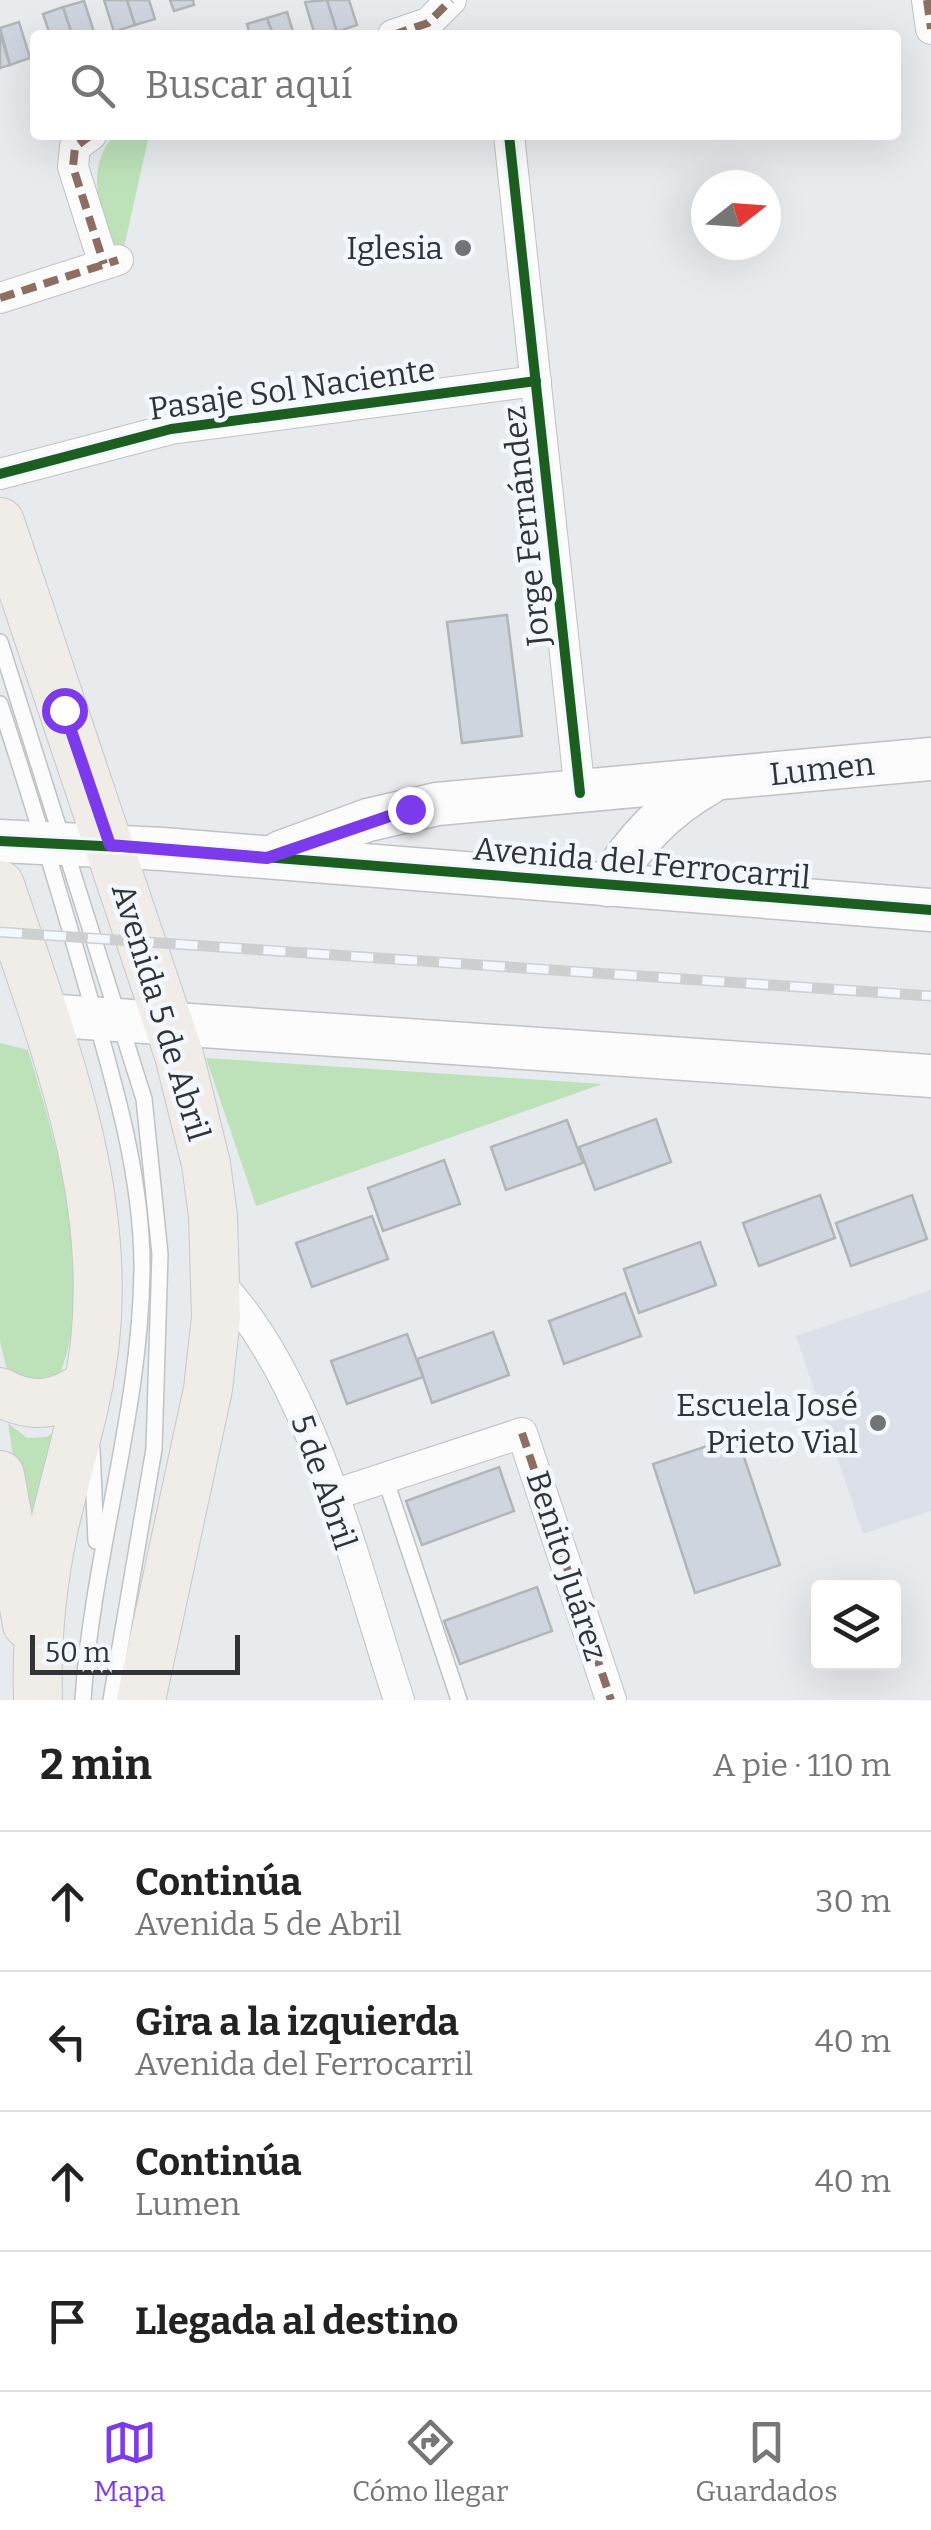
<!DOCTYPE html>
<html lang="es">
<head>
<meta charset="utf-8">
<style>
	:root { --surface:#fff; --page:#f2f2f2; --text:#222; --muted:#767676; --line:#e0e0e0; --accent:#7c3aed }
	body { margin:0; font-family:Bitter,serif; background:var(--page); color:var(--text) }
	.controls { position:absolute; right:30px; bottom:30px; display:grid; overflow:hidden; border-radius:10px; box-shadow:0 10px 40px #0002 }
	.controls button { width:90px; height:90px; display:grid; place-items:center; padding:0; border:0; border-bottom:2px solid var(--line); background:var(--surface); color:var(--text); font:50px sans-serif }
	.compass { position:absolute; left:691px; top:170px; width:90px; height:90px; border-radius:50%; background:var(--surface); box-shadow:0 10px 40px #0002; rotate:73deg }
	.scale { position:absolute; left:30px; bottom:25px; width:210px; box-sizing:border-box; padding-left:10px; border:5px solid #313336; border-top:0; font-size:28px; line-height:35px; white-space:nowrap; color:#313336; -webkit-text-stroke:8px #f3f7fe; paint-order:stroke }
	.stop { position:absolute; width:30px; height:30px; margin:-22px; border:8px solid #7c3aed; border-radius:50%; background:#fff }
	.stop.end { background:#7c3aed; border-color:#fff; box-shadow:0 2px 10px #0008 }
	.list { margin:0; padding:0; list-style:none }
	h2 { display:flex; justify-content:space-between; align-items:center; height:130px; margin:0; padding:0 40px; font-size:42px }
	h2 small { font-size:32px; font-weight:400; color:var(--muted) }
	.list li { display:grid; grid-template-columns:65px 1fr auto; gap:30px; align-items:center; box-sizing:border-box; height:140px; padding:0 40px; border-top:2px solid var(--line) }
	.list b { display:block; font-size:38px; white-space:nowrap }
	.list p { margin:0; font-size:32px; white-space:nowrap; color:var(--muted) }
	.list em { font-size:32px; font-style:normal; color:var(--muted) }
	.icon { flex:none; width:55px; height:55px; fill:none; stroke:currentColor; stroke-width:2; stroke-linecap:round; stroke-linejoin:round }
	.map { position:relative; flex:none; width:931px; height:1700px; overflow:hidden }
	.search { position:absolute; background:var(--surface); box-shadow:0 10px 40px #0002; left:30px; right:30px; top:30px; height:110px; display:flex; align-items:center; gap:25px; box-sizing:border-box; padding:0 35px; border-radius:10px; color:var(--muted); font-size:38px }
	.sheet { height:690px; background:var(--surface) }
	nav { display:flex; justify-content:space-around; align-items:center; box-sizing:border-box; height:140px; border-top:2px solid var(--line); background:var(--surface); font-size:28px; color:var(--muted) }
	nav a { display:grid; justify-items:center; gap:5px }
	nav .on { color:var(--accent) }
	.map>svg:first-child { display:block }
</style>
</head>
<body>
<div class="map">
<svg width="931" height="1700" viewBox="0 0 931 1700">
	<rect width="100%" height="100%" fill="#e8ebee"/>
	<path fill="#dbe0e9" d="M 931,1290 L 931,1511 L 863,1534 L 796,1336 Z"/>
	<g fill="#bde1b9">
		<path d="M 115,135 L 149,135 L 123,252 L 112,255 C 103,215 82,168 115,135 Z"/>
		<path d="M 0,1043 L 28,1050 C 57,1147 103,1292 53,1389 L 17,1383 L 6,1366 L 0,1341 Z"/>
		<path d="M 206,1058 L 602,1084 L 256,1206 Z"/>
		<path d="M 8,1423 L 27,1438 L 47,1437 L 62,1425 L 26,1541 Z"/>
	</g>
	<g fill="#ced5df" stroke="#b2b5b8" stroke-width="2.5">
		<path d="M 104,0 L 127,0 L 135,25 L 114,32 Z"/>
		<path d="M 127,0 L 149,0 L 155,19 L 135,25 Z"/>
		<path d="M 170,0 L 193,0 L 194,5 L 174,11 Z"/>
		<path d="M 327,0 L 337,32 L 315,35 L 305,2 Z"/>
		<path d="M 327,0 L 349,0 L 357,25 L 337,32 Z"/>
		<path d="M 84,1 L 95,35 L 72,35 L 63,7 Z"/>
		<path d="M 63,7 L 72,35 L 50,35 L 43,14 Z"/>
		<path d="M 287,12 L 294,35 L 273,35 L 267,18 Z"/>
		<path d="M 267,18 L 273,35 L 250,35 L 247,24 Z"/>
		<path d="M 19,22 L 30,58 L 10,65 L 0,28 Z"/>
		<path d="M 0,34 L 10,65 L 0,68 Z"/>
		<path d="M 507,615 L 522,736 L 462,743 L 447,622 Z"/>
		<path d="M 656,1119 L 671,1162 L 595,1190 L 579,1147 Z"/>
		<path d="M 567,1120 L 583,1163 L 506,1190 L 491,1147 Z"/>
		<path d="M 444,1160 L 460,1204 L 383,1231 L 368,1188 Z"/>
		<path d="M 820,1195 L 835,1238 L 759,1266 L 743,1223 Z"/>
		<path d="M 912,1195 L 927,1239 L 851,1266 L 836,1223 Z"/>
		<path d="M 372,1216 L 388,1259 L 312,1287 L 296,1243 Z"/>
		<path d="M 700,1242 L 716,1285 L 639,1313 L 624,1269 Z"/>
		<path d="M 625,1293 L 641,1336 L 564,1364 L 549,1321 Z"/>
		<path d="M 493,1332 L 509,1375 L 432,1403 L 417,1359 Z"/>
		<path d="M 407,1334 L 423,1377 L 347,1404 L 331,1361 Z"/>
		<path d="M 737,1436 L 780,1565 L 695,1593 L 653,1464 Z"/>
		<path d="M 499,1467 L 514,1511 L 422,1545 L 406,1501 Z"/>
		<path d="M 537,1587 L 552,1631 L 460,1664 L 444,1621 Z"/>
	</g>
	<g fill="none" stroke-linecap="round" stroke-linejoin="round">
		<g stroke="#bfc2c5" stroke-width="18">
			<g id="lane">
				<path d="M 0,642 L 144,1099 L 160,1254 L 154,1449 L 111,1700"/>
				<path d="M 0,704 C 32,801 61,897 89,995 C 114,1082 141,1172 142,1263 C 142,1410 92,1554 83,1700"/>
				<path d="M 92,1449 L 96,1541"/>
				<path d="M 385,1478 L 459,1700"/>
			</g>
		</g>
		<g stroke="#bfc2c5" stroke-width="32">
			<g id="street">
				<path d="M 927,0 L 931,29"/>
				<path d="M 393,35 L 428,23 L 451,0"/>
				<path d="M 91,135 L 75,147 L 73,167 L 104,264"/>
				<path d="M 509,135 L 580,793"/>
				<path d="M 0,298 L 118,260"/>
				<path d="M 0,474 L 171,429 L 536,381"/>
				<path d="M 217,1281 C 312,1377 356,1571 399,1700"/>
				<path d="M 330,1496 L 522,1433 L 611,1700"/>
			</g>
		</g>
		<g stroke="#bfc2c5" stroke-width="45">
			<g id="secondary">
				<path d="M 0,841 L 162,849 L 931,910"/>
				<path d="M 281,852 L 368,820 L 437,804 L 931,759"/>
				<path d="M 608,885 C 633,842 664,809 708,784"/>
				<path d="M 44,1015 L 931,1076"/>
			</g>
		</g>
		<g stroke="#c6c7c9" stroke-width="50">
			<g id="primary">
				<path d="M 0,522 L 179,1055 L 206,1164 L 213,1216 L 216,1317 L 208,1389 L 141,1700"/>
				<path d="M 0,885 C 49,1032 112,1183 95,1342 C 88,1405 68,1465 54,1527 C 42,1584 36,1642 38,1700"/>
				<path d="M 0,1392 C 33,1410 59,1405 89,1383"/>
				<path d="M 0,1475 L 27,1624"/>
			</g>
		</g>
		<use href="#lane" stroke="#fcfcfc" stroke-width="15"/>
		<use href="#street" stroke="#fcfcfc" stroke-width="30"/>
		<use href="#secondary" stroke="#fcfcfc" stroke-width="42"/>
		<use href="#primary" stroke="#f0ede8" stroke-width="48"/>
		<g stroke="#cecfd0" stroke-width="11">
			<path id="rail" d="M 0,932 L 931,996"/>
		</g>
		<use href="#rail" stroke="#f3f7fe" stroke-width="8" stroke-dasharray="22" stroke-linecap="butt"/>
		<g stroke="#8d6e63" stroke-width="8" stroke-dasharray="15 8" stroke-linecap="butt">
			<path d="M 927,0 L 931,29"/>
			<path d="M 393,35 L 428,23 L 451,0"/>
			<path d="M 91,135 L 75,147 L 73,167 L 104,264"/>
			<path d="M 0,298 L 118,260"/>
			<path d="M 522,1433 L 611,1700"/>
		</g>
		<g stroke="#f3f7fe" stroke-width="16">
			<g id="cycleway">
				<path d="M 509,135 L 580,793"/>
				<path d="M 0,474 L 171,429 L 536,381"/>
				<path d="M 0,841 L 162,849 L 931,910"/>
			</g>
		</g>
		<use href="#cycleway" stroke="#1b5e20" stroke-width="10"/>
	</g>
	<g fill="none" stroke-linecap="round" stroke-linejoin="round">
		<path stroke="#7c3aed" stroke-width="12" d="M 64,710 L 110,845 L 267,858 L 410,809"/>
	</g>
	<g fill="#717376" stroke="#f3f7fe" stroke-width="4">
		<circle cx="463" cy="248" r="10"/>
		<circle cx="878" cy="1423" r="10"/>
	</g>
	<g text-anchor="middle" stroke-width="9" stroke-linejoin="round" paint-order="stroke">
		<g font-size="32" fill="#313336" stroke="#f3f7fe" text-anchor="end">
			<text x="443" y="259">Iglesia</text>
			<text x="858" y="1416">Escuela José<tspan x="858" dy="37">Prieto Vial</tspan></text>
		</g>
		<g font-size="32" fill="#313336" stroke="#f3f7fe">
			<text transform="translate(292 389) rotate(-8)" y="11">Pasaje Sol Naciente</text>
			<text transform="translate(526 526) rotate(-96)" y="11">Jorge Fernández</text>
			<text transform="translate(822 769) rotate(-6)" y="11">Lumen</text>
			<text transform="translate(642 863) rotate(5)" y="11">Avenida del Ferrocarril</text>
			<text transform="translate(161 1012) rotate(73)" y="11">Avenida 5 de Abril</text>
			<text transform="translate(324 1482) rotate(71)" y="11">5 de Abril</text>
			<text transform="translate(567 1566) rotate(72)" y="11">Benito Juárez</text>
		</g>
	</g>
</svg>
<div class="controls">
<button><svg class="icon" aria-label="layers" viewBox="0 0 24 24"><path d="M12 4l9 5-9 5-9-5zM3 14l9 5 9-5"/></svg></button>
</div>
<svg class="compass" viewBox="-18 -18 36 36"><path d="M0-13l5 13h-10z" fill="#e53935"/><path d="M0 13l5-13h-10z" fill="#767676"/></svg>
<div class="scale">50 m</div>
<div class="stop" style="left:64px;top:710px"></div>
<div class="stop end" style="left:410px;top:809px"></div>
<div class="search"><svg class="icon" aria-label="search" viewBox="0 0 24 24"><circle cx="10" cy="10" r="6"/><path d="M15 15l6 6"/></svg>Buscar aquí</div>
</div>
<section class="sheet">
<h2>2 min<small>A pie · 110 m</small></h2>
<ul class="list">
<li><svg class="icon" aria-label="ahead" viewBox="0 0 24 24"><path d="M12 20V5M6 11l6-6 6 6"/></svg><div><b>Continúa</b><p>Avenida 5 de Abril</p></div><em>30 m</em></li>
<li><svg class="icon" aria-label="left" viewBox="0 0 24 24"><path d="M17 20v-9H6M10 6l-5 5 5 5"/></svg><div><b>Gira a la izquierda</b><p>Avenida del Ferrocarril</p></div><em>40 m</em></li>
<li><svg class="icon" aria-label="ahead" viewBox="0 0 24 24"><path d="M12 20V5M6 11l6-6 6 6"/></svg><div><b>Continúa</b><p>Lumen</p></div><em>40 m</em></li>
<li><svg class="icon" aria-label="arrive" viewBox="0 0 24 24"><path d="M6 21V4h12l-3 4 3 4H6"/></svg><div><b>Llegada al destino</b></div></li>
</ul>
</section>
<nav>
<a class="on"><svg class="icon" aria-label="map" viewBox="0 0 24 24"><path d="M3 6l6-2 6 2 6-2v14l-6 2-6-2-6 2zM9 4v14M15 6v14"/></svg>Mapa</a>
<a><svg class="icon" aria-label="directions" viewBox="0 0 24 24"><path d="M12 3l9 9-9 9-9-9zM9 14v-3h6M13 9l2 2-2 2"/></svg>Cómo llegar</a>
<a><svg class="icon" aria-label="saved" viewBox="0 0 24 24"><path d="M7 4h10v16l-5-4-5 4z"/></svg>Guardados</a>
</nav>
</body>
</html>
